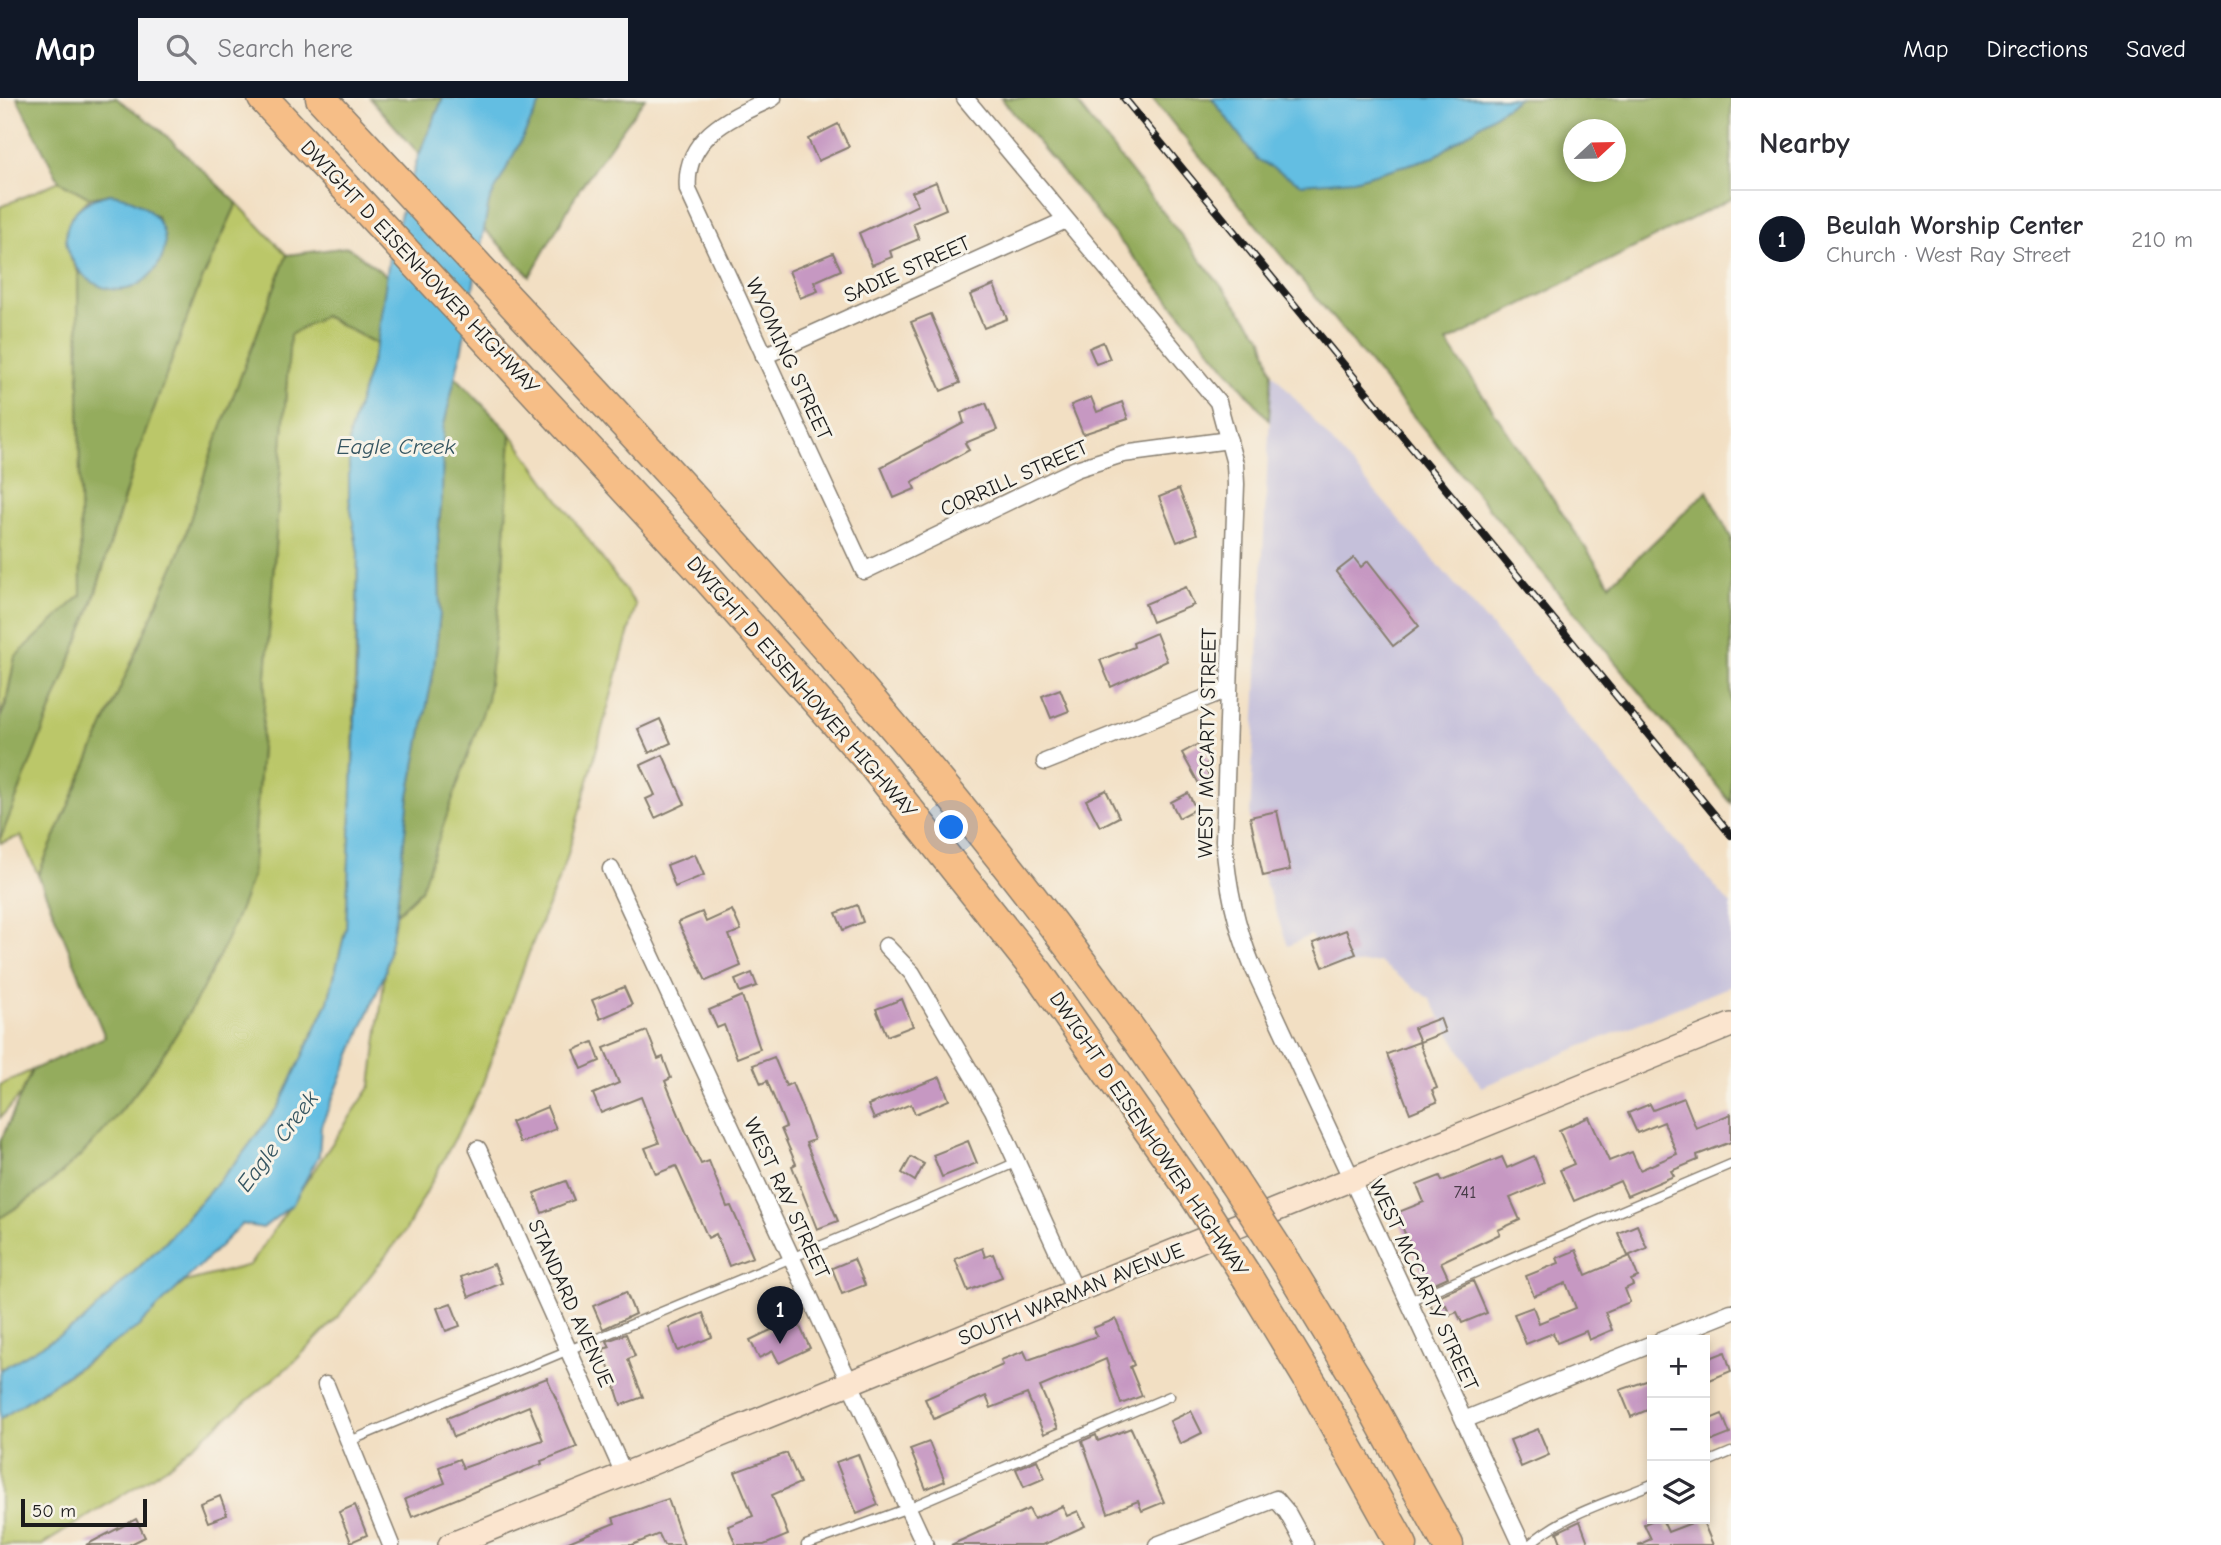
<!DOCTYPE html>
<html lang="en">
<head>
<meta charset="utf-8">
<style>
	:root { --surface:#fff; --page:#f2f2f3; --text:#2b2b33; --muted:#7c7c81; --line:#e1e1e2; --accent:#111827 }
	body { margin:0; font-family:"Comic Neue",sans-serif; background:var(--page); color:var(--text) }
	.controls { position:absolute; right:21px; bottom:21px; display:grid; overflow:hidden; border-radius:0px; box-shadow:0 4px 10px #0003 }
	.controls button { width:63px; height:63px; display:grid; place-items:center; padding:0; border:0; border-bottom:2px solid var(--line); background:var(--surface); color:var(--text); font:35px sans-serif }
	.compass { position:absolute; left:1563px; top:21px; width:63px; height:63px; border-radius:50%; background:var(--surface); box-shadow:0 4px 10px #0003; rotate:68deg }
	.scale { position:absolute; left:21px; bottom:18px; width:126px; box-sizing:border-box; padding-left:7px; border:4px solid #1c1c1c; border-top:0; font-size:19px; line-height:24px; white-space:nowrap; color:#1c1c1c; -webkit-text-stroke:5px #f7f3e8; paint-order:stroke }
	.you { position:absolute; left:952px; top:730px; width:24px; height:24px; margin:-18px; border:5px solid #fff; border-radius:50%; background:#1a73e8; box-shadow:0 0 0 10px #1a73e833 }
	.badge { display:grid; place-items:center; width:46px; height:46px; border-radius:50%; background:var(--accent); color:#fff; font-size:23px; font-weight:700 }
	.pin { position:absolute; translate:-50% -58px; filter:drop-shadow(0 2px 4px #0008) }
	.pin::after { content:''; position:absolute; top:37px; width:24px; height:21px; background:inherit; clip-path:polygon(0 0,100% 0,50% 100%) }
	.list { margin:0; padding:0; list-style:none }
	h2 { display:flex; justify-content:space-between; align-items:center; height:91px; margin:0; padding:0 28px; font-size:30px }
	h2 small { font-size:23px; font-weight:400; color:var(--muted) }
	.list li { display:grid; grid-template-columns:46px 1fr auto; gap:21px; align-items:center; box-sizing:border-box; height:98px; padding:0 28px; border-top:2px solid var(--line) }
	.list b { display:block; font-size:26px; white-space:nowrap }
	.list p { margin:0; font-size:23px; white-space:nowrap; color:var(--muted) }
	.list em { font-size:23px; font-style:normal; color:var(--muted) }
	.icon { flex:none; width:38px; height:38px; fill:none; stroke:currentColor; stroke-width:2; stroke-linecap:round; stroke-linejoin:round }
	.map { position:relative; flex:none; width:1731px; height:1447px; overflow:hidden }
	header { display:flex; align-items:center; gap:42px; box-sizing:border-box; height:98px; padding:0 35px; background:var(--accent); color:#fff }
	header strong { font-size:33px }
	nav { display:flex; gap:38px; margin-inline-start:auto; font-size:24px }
	.search { width:490px; height:63px; background:var(--page); display:flex; align-items:center; gap:18px; box-sizing:border-box; padding:0 24px; border-radius:0px; color:var(--muted); font-size:26px }
	main { display:flex }
	aside { flex:1; background:var(--surface) }
	.map>svg:first-child { display:block }
</style>
</head>
<body>
<header>
<strong>Map</strong>
<div class="search"><svg class="icon" aria-label="search" viewBox="0 0 24 24"><circle cx="10" cy="10" r="6"/><path d="M15 15l6 6"/></svg>Search here</div>
<nav><a>Map</a><a>Directions</a><a>Saved</a></nav>
</header>
<main>
<div class="map">
<svg width="1731" height="1447" viewBox="0 0 1731 1447">
	<rect width="100%" height="100%" fill="#f7f3e8"/>
	<filter id="ink" filterUnits="userSpaceOnUse"><feTurbulence type="fractalNoise" baseFrequency=".0143" numOctaves="2"/><feDisplacementMap in="SourceGraphic" scale="14" xChannelSelector="R" yChannelSelector="G"/><feConvolveMatrix kernelMatrix="1 2 1 2 8 2 1 2 1" color-interpolation-filters="sRGB"/></filter>
	<filter id="wash" filterUnits="userSpaceOnUse"><feTurbulence type="fractalNoise" baseFrequency=".00686" numOctaves="4" result="noise"/><feDisplacementMap in="SourceGraphic" scale="28" xChannelSelector="R" yChannelSelector="G"/><feGaussianBlur stdDeviation="1.57" result="paint"/><feColorMatrix in="noise" values="0 0 0 0 0 0 0 0 0 0 0 0 0 0 0 0 0 1.4 0 .05"/><feComposite in="paint" operator="in"/></filter>
	<g filter="url(#wash)">
		<rect width="100%" height="100%" fill="#f2dfc3"/>
		<path fill="#c5c0da" d="M 1272,274 L 1731,807 L 1731,888 L 1481,989 L 1430,901 L 1379,864 L 1323,869 L 1311,837 L 1288,848 L 1263,778 L 1250,719 Z"/>
		<g fill="#bbc769" stroke="#6c7242" stroke-width="2">
			<path d="M 59,83 L 90,100 L 77,112 L 71,161 L 78,174 L 81,498 L 15,559 L 7,599 L 0,618 L 0,109 Z"/>
			<path d="M 237,105 L 287,157 L 210,359 L 180,454 L 38,777 L 21,738 L 0,745 L 0,742 L 93,505 L 136,360 L 197,193 Z"/>
			<path d="M 324,218 L 377,246 L 349,337 L 349,400 L 358,455 L 352,698 L 346,830 L 328,903 L 280,1006 L 240,1059 L 165,1144 L 81,1225 L 0,1272 L 0,1120 C 115,1053 210,901 252,778 L 290,237 Z"/>
			<path d="M 511,336 L 636,507 L 566,763 L 531,849 L 480,993 L 406,1132 L 337,1220 L 294,1264 L 167,1369 L 42,1447 L 0,1447 L 0,1321 L 89,1263 L 185,1184 L 250,1167 L 371,988 L 385,875 L 396,816 L 421,792 L 503,472 Z"/>
			<path d="M 32,972 L 21,996 L 0,1020 L 0,987 Z"/>
		</g>
		<g fill="#94ac5d" stroke="#58643c" stroke-width="2" fill-rule="evenodd">
			<path d="M 17,0 L 116,0 L 158,30 L 237,105 L 197,193 L 136,360 L 90,512 L 0,742 L 0,620 L 6,607 L 15,559 L 81,497 L 78,174 L 116,191 L 162,161 L 163,142 L 157,118 L 110,96 L 90,100 L 59,83 Z"/>
			<path d="M 370,0 L 443,0 L 419,56 Z"/>
			<path d="M 543,0 L 645,0 L 580,90 L 530,178 L 484,131 L 489,103 Z"/>
			<path d="M 1001,0 L 1073,0 L 1263,241 L 1272,274 L 1269,322 Z"/>
			<path d="M 1152,0 L 1212,0 L 1257,61 L 1434,59 L 1519,0 L 1731,0 L 1731,101 L 1447,244 L 1610,486 L 1707,393 L 1731,440 L 1731,705 ZM 1574,32 L 1616,32 L 1616,74 L 1574,74 Z"/>
			<path d="M 348,149 L 387,178 L 377,246 L 324,218 L 290,237 L 252,778 C 210,902 115,1053 0,1120 L 0,1044 L 32,972 L 105,939 L 38,777 L 180,454 L 210,359 L 287,157 Z"/>
			<path d="M 455,278 L 511,336 L 503,472 L 487,602 L 421,792 L 396,816 L 409,698 L 433,576 L 440,515 L 438,436 L 442,397 L 443,332 Z"/>
		</g>
		<g fill="#64bee2" stroke="#406d7f" stroke-width="2">
			<path d="M 443,0 L 543,0 L 489,104 L 462,250 L 443,331 L 442,397 L 438,436 L 440,515 L 433,576 L 409,698 L 396,816 L 385,875 L 321,1028 L 319,1057 L 293,1106 L 263,1130 L 242,1126 L 138,1229 L 0,1321 L 0,1272 L 81,1225 L 165,1144 L 240,1059 L 280,1006 L 328,904 L 346,830 L 356,598 L 358,455 L 349,400 L 349,337 L 377,246 L 390,153 L 417,62 Z"/>
			<path d="M 1212,0 L 1519,0 L 1434,59 L 1354,82 L 1301,86 L 1257,61 Z"/>
			<path d="M 110,96 C 149,100 184,137 153,174 C 99,236 13,118 110,96 Z"/>
		</g>
		<g id="blocks">
			<g fill="#c698c2">
				<path d="M 838,26 L 849,49 L 818,63 L 808,41 Z"/>
				<path d="M 936,84 L 946,111 L 913,125 L 919,141 L 890,153 L 892,159 L 872,167 L 859,135 L 918,107 L 912,94 Z"/>
				<path d="M 833,155 L 841,172 L 814,184 L 818,193 L 800,200 L 789,173 Z"/>
				<path d="M 994,187 L 1007,221 L 984,230 L 970,197 Z"/>
				<path d="M 931,216 L 960,285 L 941,293 L 911,224 Z"/>
				<path d="M 1103,244 L 1110,261 L 1096,266 L 1089,250 Z"/>
				<path d="M 1091,299 L 1097,314 L 1122,304 L 1128,321 L 1083,336 L 1071,307 Z"/>
				<path d="M 986,305 L 997,332 L 965,345 L 969,352 L 912,384 L 915,391 L 894,400 L 881,369 L 964,325 L 961,315 Z"/>
				<path d="M 1179,391 L 1197,436 L 1177,444 L 1159,399 Z"/>
				<path d="M 1354,460 L 1361,469 L 1368,463 L 1419,528 L 1393,548 L 1336,474 Z"/>
				<path d="M 1186,489 L 1194,507 L 1152,524 L 1145,506 Z"/>
				<path d="M 1156,535 L 1167,563 L 1111,589 L 1100,562 L 1134,549 L 1133,545 Z"/>
				<path d="M 1060,591 L 1069,613 L 1051,620 L 1042,598 Z"/>
				<path d="M 660,621 L 671,645 L 649,655 L 638,631 Z"/>
				<path d="M 1200,645 L 1210,664 L 1204,668 L 1210,680 L 1199,686 L 1182,655 Z"/>
				<path d="M 663,657 L 685,706 L 655,720 L 646,701 L 655,697 L 641,667 Z"/>
				<path d="M 1106,692 L 1119,719 L 1100,729 L 1086,702 Z"/>
				<path d="M 1188,695 L 1196,711 L 1179,720 L 1171,704 Z"/>
				<path d="M 1277,713 L 1290,772 L 1263,778 L 1250,719 Z"/>
				<path d="M 695,756 L 704,777 L 675,789 L 667,767 Z"/>
				<path d="M 857,807 L 863,824 L 843,832 L 836,815 Z"/>
				<path d="M 732,812 L 741,832 L 729,837 L 741,868 L 706,883 L 678,824 L 702,814 L 706,824 Z"/>
				<path d="M 1346,832 L 1356,856 L 1323,869 L 1313,845 Z"/>
				<path d="M 752,875 L 757,888 L 740,894 L 735,882 Z"/>
				<path d="M 624,889 L 632,907 L 600,921 L 592,902 Z"/>
				<path d="M 742,898 L 760,951 L 737,960 L 724,927 L 717,930 L 709,912 Z"/>
				<path d="M 902,901 L 913,928 L 887,938 L 876,911 Z"/>
				<path d="M 1440,920 L 1445,934 L 1420,944 L 1414,930 Z"/>
				<path d="M 647,933 L 658,961 L 663,959 L 671,980 L 665,983 L 686,1034 L 701,1066 L 709,1063 L 727,1109 L 731,1108 L 753,1159 L 729,1168 L 716,1136 L 708,1140 L 676,1068 L 656,1076 L 645,1050 L 659,1045 L 641,999 L 601,1015 L 593,996 L 619,985 L 604,950 Z"/>
				<path d="M 593,944 L 600,963 L 582,971 L 574,952 Z"/>
				<path d="M 1419,944 L 1437,990 L 1432,992 L 1437,1004 L 1410,1015 L 1387,956 Z"/>
				<path d="M 774,959 L 786,988 L 792,985 L 803,1012 L 814,1042 L 806,1045 L 838,1123 L 817,1131 L 792,1068 L 796,1066 L 781,1031 L 786,1029 L 767,983 L 761,986 L 753,967 Z"/>
				<path d="M 940,979 L 949,1002 L 915,1016 L 911,1006 L 874,1021 L 868,1007 Z"/>
				<path d="M 1684,1000 L 1696,1030 L 1731,1016 L 1731,1044 L 1697,1057 L 1698,1062 L 1671,1073 L 1674,1078 L 1627,1098 L 1620,1083 L 1574,1103 L 1560,1072 L 1574,1066 L 1559,1032 L 1589,1019 L 1609,1063 L 1632,1054 L 1640,1072 L 1677,1056 L 1664,1024 L 1637,1035 L 1628,1015 L 1650,1006 L 1653,1012 Z"/>
				<path d="M 547,1009 L 556,1031 L 520,1045 L 511,1024 Z"/>
				<path d="M 968,1043 L 977,1065 L 942,1079 L 933,1057 Z"/>
				<path d="M 1534,1058 L 1545,1085 L 1510,1100 L 1520,1122 L 1498,1132 L 1500,1136 L 1441,1164 L 1448,1179 L 1428,1188 L 1396,1115 L 1424,1104 L 1417,1087 L 1440,1078 L 1442,1083 L 1502,1059 L 1507,1070 Z"/>
				<path d="M 911,1059 L 924,1066 L 915,1083 L 902,1075 Z"/>
				<path d="M 566,1083 L 574,1102 L 542,1115 L 534,1095 Z"/>
				<path d="M 1637,1127 L 1647,1150 L 1628,1158 L 1618,1135 Z"/>
				<path d="M 982,1150 L 985,1159 L 993,1156 L 1002,1179 L 968,1193 L 955,1161 Z"/>
				<path d="M 1576,1152 L 1586,1177 L 1630,1158 L 1638,1179 L 1631,1182 L 1633,1187 L 1625,1191 L 1630,1204 L 1605,1214 L 1612,1232 L 1589,1242 L 1586,1233 L 1557,1245 L 1553,1235 L 1526,1246 L 1514,1216 L 1533,1209 L 1539,1225 L 1576,1210 L 1566,1185 L 1534,1198 L 1526,1178 L 1559,1165 L 1557,1160 Z"/>
				<path d="M 854,1161 L 865,1187 L 842,1196 L 832,1170 Z"/>
				<path d="M 494,1166 L 502,1185 L 469,1199 L 461,1179 Z"/>
				<path d="M 1473,1183 L 1487,1215 L 1462,1225 L 1457,1214 L 1450,1217 L 1446,1207 L 1433,1212 L 1429,1202 Z"/>
				<path d="M 626,1194 L 635,1216 L 603,1231 L 593,1208 Z"/>
				<path d="M 451,1205 L 460,1228 L 446,1233 L 437,1210 Z"/>
				<path d="M 703,1215 L 712,1239 L 678,1253 L 669,1229 Z"/>
				<path d="M 796,1220 L 810,1250 L 779,1265 L 773,1253 L 759,1260 L 750,1242 Z"/>
				<path d="M 1116,1221 L 1134,1267 L 1130,1269 L 1142,1298 L 1121,1306 L 1106,1261 L 1040,1289 L 1058,1330 L 1044,1336 L 1027,1296 L 991,1310 L 986,1298 L 934,1321 L 925,1301 L 1003,1267 L 1001,1262 L 1024,1253 L 1028,1262 L 1097,1238 L 1093,1230 Z"/>
				<path d="M 626,1236 L 635,1258 L 628,1261 L 643,1299 L 621,1307 L 603,1251 L 610,1249 L 607,1243 Z"/>
				<path d="M 1725,1254 L 1731,1273 L 1705,1284 L 1705,1262 Z"/>
				<path d="M 547,1280 L 577,1349 L 541,1363 L 542,1366 L 412,1419 L 405,1401 L 445,1385 L 439,1369 L 459,1361 L 463,1370 L 543,1342 L 529,1308 L 454,1339 L 447,1320 Z"/>
				<path d="M 1652,1281 L 1652,1310 L 1631,1319 L 1620,1292 Z"/>
				<path d="M 1191,1313 L 1202,1335 L 1180,1346 L 1170,1323 Z"/>
				<path d="M 1722,1316 L 1730,1336 L 1712,1343 L 1705,1323 Z"/>
				<path d="M 1131,1330 L 1164,1404 L 1142,1413 L 1138,1403 L 1108,1415 L 1082,1343 L 1096,1337 L 1098,1343 Z"/>
				<path d="M 1538,1331 L 1549,1357 L 1521,1369 L 1510,1342 Z"/>
				<path d="M 929,1344 L 945,1383 L 926,1391 L 910,1351 Z"/>
				<path d="M 787,1355 L 800,1385 L 772,1397 L 788,1437 L 764,1447 L 736,1447 L 728,1428 L 753,1418 L 735,1374 Z"/>
				<path d="M 858,1356 L 878,1407 L 857,1416 L 836,1364 Z"/>
				<path d="M 1037,1362 L 1045,1380 L 1024,1389 L 1016,1371 Z"/>
				<path d="M 220,1398 L 227,1417 L 208,1424 L 201,1406 Z"/>
				<path d="M 668,1401 L 684,1447 L 664,1447 L 659,1436 L 632,1447 L 561,1447 L 615,1425 L 613,1420 Z"/>
				<path d="M 355,1407 L 367,1437 L 351,1444 L 339,1414 Z"/>
				<path d="M 1062,1408 L 1067,1418 L 1078,1413 L 1085,1428 L 1043,1447 L 951,1447 L 1029,1411 L 1034,1421 Z"/>
				<path d="M 136,1421 L 145,1439 L 129,1447 L 86,1447 Z"/>
				<path d="M 1656,1421 L 1662,1421 L 1668,1434 L 1702,1421 L 1713,1447 L 1638,1447 L 1651,1441 L 1644,1426 Z"/>
				<path d="M 1580,1423 L 1589,1447 L 1562,1447 L 1557,1434 Z"/>
			</g>
		</g>
	</g>
	<g filter="url(#ink)">
		<use href="#blocks" fill-opacity="0" stroke="#877e70" stroke-width="2"/>
		<g fill="none" stroke-linecap="round" stroke-linejoin="round">
			<g stroke="#877e70" stroke-width="11">
				<g id="service">
					<path d="M 1409,1203 L 1731,1066"/>
					<path d="M 350,1343 C 572,1249 796,1161 1017,1064"/>
					<path d="M 1705,1365 L 1731,1354"/>
					<path d="M 806,1447 L 908,1410 L 1170,1298"/>
					<path d="M 1529,1447 C 1562,1416 1612,1403 1652,1386"/>
				</g>
			</g>
			<g stroke="#877e70" stroke-width="19">
				<g id="minor">
					<path d="M 773,0 C 732,19 683,38 688,92 L 864,473 L 1076,371 L 1123,356 L 1229,342"/>
					<path d="M 965,0 L 1218,304 L 1235,366 L 1236,386 L 1224,742 C 1227,786 1235,826 1252,867 L 1522,1447"/>
					<path d="M 764,258 L 1066,122"/>
					<path d="M 1045,664 L 1228,591"/>
					<path d="M 611,771 L 925,1447"/>
					<path d="M 886,848 L 912,875 L 993,1012 L 1076,1194"/>
					<path d="M 478,1051 L 624,1376"/>
					<path d="M 1661,1242 L 1731,1214"/>
					<path d="M 326,1287 L 391,1447"/>
					<path d="M 1464,1322 L 1652,1246"/>
					<path d="M 1157,1447 L 1276,1401 L 1287,1414 L 1305,1447"/>
				</g>
			</g>
			<g stroke="#877e70" stroke-width="26">
				<path id="secondary" d="M 450,1447 L 1731,927"/>
			</g>
			<g stroke="#877e70" stroke-width="33">
				<g id="motorway">
					<path d="M 263,0 L 703,475 L 869,662 L 1039,876 L 1195,1098"/>
					<path d="M 321,0 C 641,346 978,684 1233,1083"/>
					<path d="M 1287,1166 L 1358,1283 L 1448,1447"/>
					<path d="M 1249,1182 L 1316,1293 L 1402,1447"/>
				</g>
			</g>
			<use href="#service" stroke="#fff" stroke-width="8"/>
			<use href="#minor" stroke="#fff" stroke-width="16"/>
			<use href="#secondary" stroke="#fbe5cf" stroke-width="23"/>
			<use href="#motorway" stroke="#f6be87" stroke-width="30"/>
			<g stroke="#1c1c1c" stroke-width="8">
				<path id="rail" d="M 1124,0 L 1731,737"/>
			</g>
			<use href="#rail" stroke="#f7f3e8" stroke-width="5" stroke-dasharray="16" stroke-linecap="butt"/>
			<g stroke="#877e70" stroke-width="33" stroke-linecap="butt">
				<g id="motorway-bridge">
					<path d="M 1233,1083 L 1287,1166"/>
					<path d="M 1195,1098 L 1249,1182"/>
				</g>
			</g>
			<use href="#motorway-bridge" stroke="#f6be87" stroke-width="30"/>
		</g>
	</g>
	<g text-anchor="middle" stroke-width="6" stroke-linejoin="round" paint-order="stroke">
		<g font-size="18" fill="#463b46">
			<text x="1465" y="1100">741</text>
		</g>
		<g font-size="21" fill="#1c1c1c" stroke="#f7f3e8">
			<text transform="translate(420 169) rotate(47)" y="7">DWIGHT D EISENHOWER HIGHWAY</text>
			<text transform="translate(907 171) rotate(-24)" y="7">SADIE STREET</text>
			<text transform="translate(789 261) rotate(65)" y="7">WYOMING STREET</text>
			<text transform="translate(1014 380) rotate(-24)" y="7">CORRILL STREET</text>
			<text transform="translate(802 589) rotate(49)" y="7">DWIGHT D EISENHOWER HIGHWAY</text>
			<text transform="translate(1207 645) rotate(-89)" y="7">WEST MCCARTY STREET</text>
			<text transform="translate(1149 1036) rotate(56)" y="7">DWIGHT D EISENHOWER HIGHWAY</text>
			<text transform="translate(787 1100) rotate(65)" y="7">WEST RAY STREET</text>
			<text transform="translate(1424 1187) rotate(65)" y="7">WEST MCCARTY STREET</text>
			<text transform="translate(1071 1196) rotate(-22)" y="7">SOUTH WARMAN AVENUE</text>
			<text transform="translate(571 1205) rotate(66)" y="7">STANDARD AVENUE</text>
		</g>
		<g font-size="23" font-style="italic" fill="#355561" stroke="#f7f3e8">
			<text x="396" y="356">Eagle Creek</text>
			<text transform="translate(277 1043) rotate(-53)" y="8">Eagle Creek</text>
		</g>
	</g>
</svg>
<div class="controls">
<button>+</button>
<button>−</button>
<button><svg class="icon" aria-label="layers" viewBox="0 0 24 24"><path d="M12 4l9 5-9 5-9-5zM3 14l9 5 9-5"/></svg></button>
</div>
<svg class="compass" viewBox="-18 -18 36 36"><path d="M0-13l5 13h-10z" fill="#e53935"/><path d="M0 13l5-13h-10z" fill="#7c7c81"/></svg>
<div class="scale">50 m</div>
<div class="you"></div>
<div class="pin badge" style="left:780px;top:1246px">1</div>
</div>
<aside>
<h2>Nearby<small></small></h2>
<ul class="list">
<li><span class="badge">1</span><div><b>Beulah Worship Center</b><p>Church · West Ray Street</p></div><em>210 m</em></li>
</ul>
</aside>
</main>
</body>
</html>
